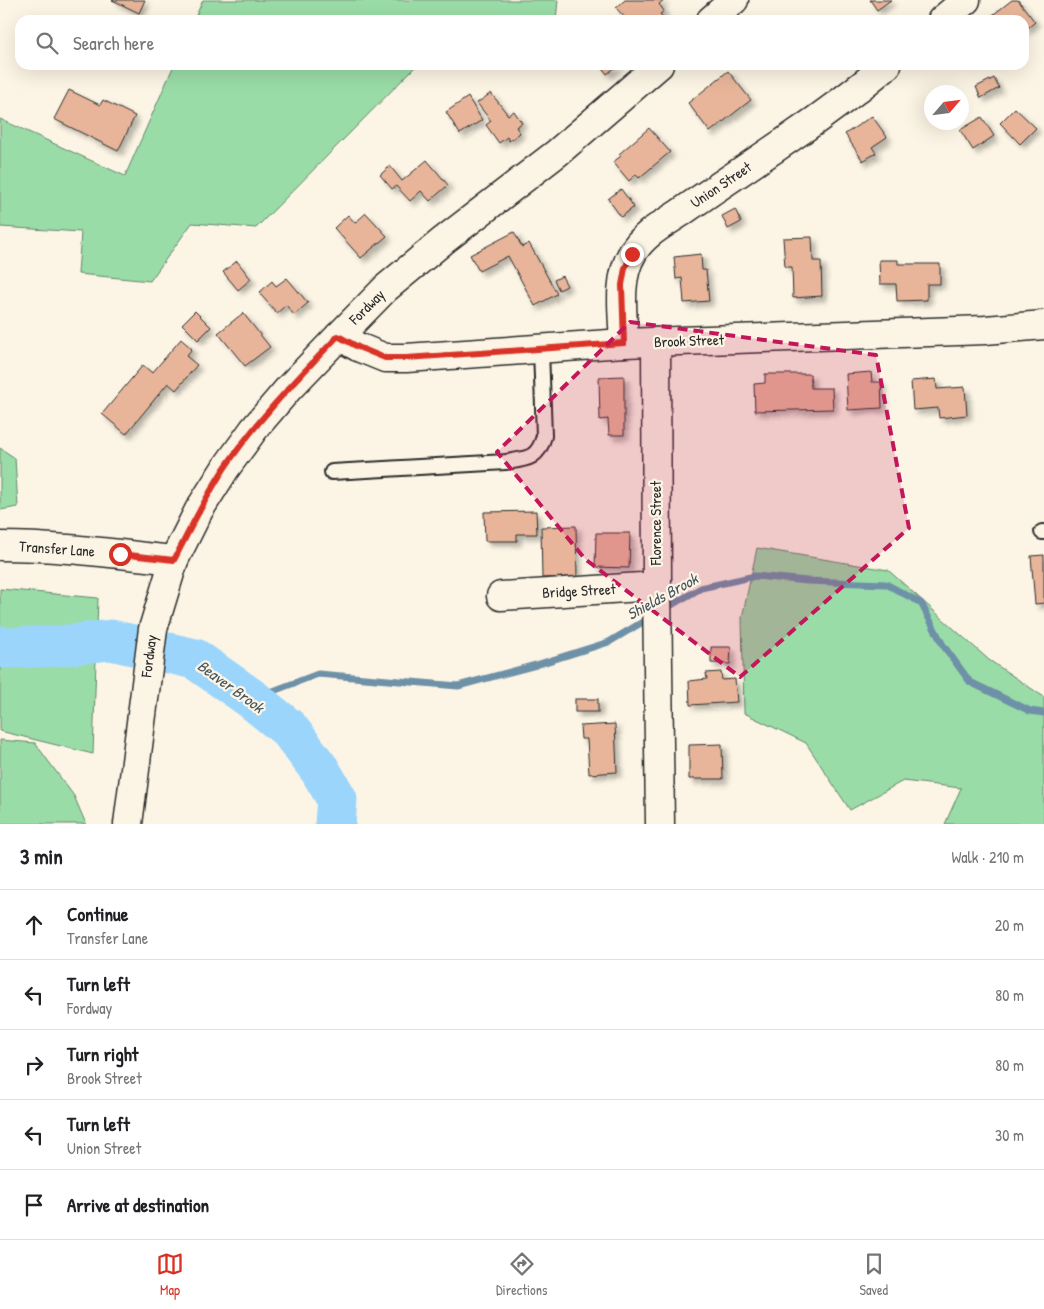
<!DOCTYPE html>
<html lang="en">
<head>
<meta charset="utf-8">
<style>
	:root { --surface:#fff; --page:#f6f6f6; --text:#202124; --muted:#757577; --line:#e0e0e0; --accent:#d93025 }
	body { margin:0; font-family:"Patrick Hand",sans-serif; background:var(--page); color:var(--text) }
	.compass { position:absolute; left:924px; top:85px; width:45px; height:45px; border-radius:50%; background:var(--surface); box-shadow:0 5px 20px #0002; rotate:62deg }
	.stop { position:absolute; width:15px; height:15px; margin:-11px; border:4px solid #d93025; border-radius:50%; background:#fff }
	.stop.end { background:#d93025; border-color:#fff; box-shadow:0 1px 5px #0008 }
	.list { margin:0; padding:0; list-style:none }
	h2 { display:flex; justify-content:space-between; align-items:center; height:65px; margin:0; padding:0 20px; font-size:21px }
	h2 small { font-size:16px; font-weight:400; color:var(--muted) }
	.list li { display:grid; grid-template-columns:32px 1fr auto; gap:15px; align-items:center; box-sizing:border-box; height:70px; padding:0 20px; border-top:1px solid var(--line) }
	.list b { display:block; font-size:19px; white-space:nowrap }
	.list p { margin:0; font-size:16px; white-space:nowrap; color:var(--muted) }
	.list em { font-size:16px; font-style:normal; color:var(--muted) }
	.icon { flex:none; width:28px; height:28px; fill:none; stroke:currentColor; stroke-width:2; stroke-linecap:round; stroke-linejoin:round }
	.map { position:relative; flex:none; width:1044px; height:824px; overflow:hidden }
	.search { position:absolute; background:var(--surface); box-shadow:0 5px 20px #0002; left:15px; right:15px; top:15px; height:55px; display:flex; align-items:center; gap:12px; box-sizing:border-box; padding:0 18px; border-radius:15px; color:var(--muted); font-size:19px }
	.sheet { height:415px; background:var(--surface) }
	nav { display:flex; justify-content:space-around; align-items:center; box-sizing:border-box; height:70px; border-top:1px solid var(--line); background:var(--surface); font-size:14px; color:var(--muted) }
	nav a { display:grid; justify-items:center; gap:2px }
	nav .on { color:var(--accent) }
	.map>svg:first-child { display:block }
</style>
</head>
<body>
<div class="map">
<svg width="1044" height="824" viewBox="0 0 1044 824">
	<defs>
		<filter id="shadow"><feDropShadow dx="4.5" dy="4.5" stdDeviation="2.5" flood-color="#0004"/></filter>
	</defs>
	<rect width="100%" height="100%" fill="#fcf5e5"/>
	<filter id="ink" filterUnits="userSpaceOnUse"><feTurbulence type="fractalNoise" baseFrequency=".02" numOctaves="2"/><feDisplacementMap in="SourceGraphic" scale="10" xChannelSelector="R" yChannelSelector="G"/><feConvolveMatrix kernelMatrix="1 2 1 2 8 2 1 2 1" color-interpolation-filters="sRGB"/></filter>
	<g filter="url(#ink)">
		<g fill="#9adca7" stroke="#628469">
			<path d="M 203,0 L 558,0 L 556,20 L 194,20 Z"/>
			<path d="M 174,65 L 417,65 L 256,228 L 192,223 L 150,281 L 78,274 L 81,232 L 0,227 L 0,119 L 125,176 Z"/>
			<path d="M 0,448 L 15,458 L 18,507 L 0,510 Z"/>
			<path d="M 757,548 L 888,570 L 989,660 L 1044,697 L 1044,824 L 945,824 L 961,788 L 903,781 L 850,810 L 806,743 L 744,713 L 742,618 Z"/>
			<path d="M 0,589 L 98,598 L 93,754 L 0,731 Z"/>
			<path d="M 0,740 L 35,743 L 74,796 L 86,824 L 0,824 Z"/>
		</g>
		<g fill="none" stroke-linecap="round" stroke-linejoin="round">
			<g stroke="#6e91a8" stroke-width="7">
				<path d="M 663,610 L 701,588 L 755,576 L 807,581 L 886,584 L 921,603 L 943,645 L 970,682 L 1030,711 L 1044,713"/>
				<path d="M 252,699 L 318,674 L 458,686 L 536,665 L 609,642 L 651,617"/>
			</g>
			<path stroke="#9bd5fc" stroke-width="41" d="M 0,646 L 7,648 L 58,646 L 111,640 L 195,659 L 252,699 L 289,729 L 320,770 L 337,799 L 335,824"/>
		</g>
		<g fill="#e8b59a" stroke="#2b2b2b" filter="url(#shadow)">
			<path d="M 112,0 L 145,0 L 139,13 Z"/>
			<path d="M 625,0 L 664,0 L 659,4 L 664,11 L 660,14 L 664,18 L 662,20 L 627,20 L 616,8 Z"/>
			<path d="M 870,0 L 891,0 L 877,10 Z"/>
			<path d="M 1012,0 L 1018,0 L 1035,22 L 1024,31 L 1024,20 L 992,20 L 990,17 Z"/>
			<path d="M 600,65 L 618,65 L 607,74 Z"/>
			<path d="M 728,71 L 751,100 L 710,132 L 688,103 Z"/>
			<path d="M 994,78 L 999,88 L 981,98 L 976,87 Z"/>
			<path d="M 69,90 L 100,105 L 103,100 L 135,116 L 118,151 L 54,119 Z"/>
			<path d="M 491,93 L 508,115 L 514,111 L 522,123 L 516,127 L 520,133 L 509,141 L 507,137 L 499,143 L 486,125 L 491,121 L 477,103 Z"/>
			<path d="M 468,97 L 482,120 L 460,134 L 446,112 Z"/>
			<path d="M 1015,108 L 1036,128 L 1020,144 L 1000,123 Z"/>
			<path d="M 872,116 L 887,137 L 872,147 L 876,153 L 863,161 L 845,134 Z"/>
			<path d="M 982,117 L 994,136 L 973,150 L 960,130 Z"/>
			<path d="M 649,128 L 670,152 L 639,178 L 636,174 L 629,181 L 613,162 L 621,156 L 619,154 Z"/>
			<path d="M 427,160 L 448,185 L 430,201 L 421,191 L 410,201 L 396,186 L 392,189 L 380,175 L 390,166 L 402,181 Z"/>
			<path d="M 621,189 L 634,207 L 621,217 L 608,199 Z"/>
			<path d="M 735,209 L 741,222 L 728,229 L 722,216 Z"/>
			<path d="M 366,213 L 387,236 L 361,258 L 334,228 L 348,215 L 355,223 Z"/>
			<path d="M 514,232 L 522,247 L 529,243 L 557,294 L 535,306 L 508,256 L 479,271 L 470,255 Z"/>
			<path d="M 812,237 L 813,261 L 821,261 L 822,296 L 793,298 L 792,267 L 785,267 L 783,238 Z"/>
			<path d="M 701,254 L 702,270 L 706,270 L 709,301 L 684,303 L 682,278 L 676,279 L 674,257 Z"/>
			<path d="M 879,260 L 898,260 L 898,264 L 940,264 L 940,284 L 927,284 L 927,300 L 897,301 L 896,284 L 880,284 Z"/>
			<path d="M 237,261 L 251,279 L 238,290 L 223,272 Z"/>
			<path d="M 562,276 L 567,286 L 559,290 L 554,280 Z"/>
			<path d="M 287,278 L 308,303 L 294,315 L 286,305 L 277,313 L 259,293 L 272,281 L 276,286 Z"/>
			<path d="M 195,311 L 211,327 L 198,340 L 182,324 Z"/>
			<path d="M 243,313 L 270,347 L 245,366 L 218,333 Z"/>
			<path d="M 181,339 L 192,349 L 186,356 L 197,365 L 176,390 L 168,383 L 126,434 L 102,414 L 143,365 L 152,373 Z"/>
			<path d="M 871,372 L 872,382 L 881,382 L 882,408 L 848,410 L 846,374 Z"/>
			<path d="M 765,374 L 810,374 L 811,388 L 832,388 L 833,409 L 755,411 L 754,384 L 765,383 Z"/>
			<path d="M 624,376 L 624,435 L 609,435 L 608,419 L 600,420 L 599,377 Z"/>
			<path d="M 936,379 L 937,389 L 965,387 L 967,415 L 939,418 L 938,408 L 913,410 L 911,381 Z"/>
			<path d="M 536,511 L 537,534 L 517,534 L 517,541 L 485,541 L 484,512 Z"/>
			<path d="M 576,526 L 577,577 L 542,578 L 541,527 Z"/>
			<path d="M 596,533 L 630,533 L 629,568 L 595,567 Z"/>
			<path d="M 1044,555 L 1044,603 L 1035,604 L 1031,556 Z"/>
			<path d="M 711,647 L 731,647 L 730,664 L 711,663 Z"/>
			<path d="M 721,672 L 722,680 L 735,679 L 737,702 L 690,705 L 689,681 L 707,679 L 706,673 Z"/>
			<rect x="575" y="699" width="23" height="13"/>
			<path d="M 615,724 L 617,772 L 589,774 L 587,739 L 581,739 L 580,726 Z"/>
			<path d="M 722,744 L 723,779 L 689,779 L 689,745 Z"/>
		</g>
		<g fill="none" stroke-linecap="round" stroke-linejoin="round">
			<g stroke="#2b2b2b" stroke-width="18">
				<g id="service">
					<path d="M 332,472 L 506,462 C 527,459 538,459 544,436 L 541,349"/>
					<path d="M 1042,532 L 1044,532"/>
				</g>
			</g>
			<g stroke="#2b2b2b" stroke-width="31">
				<g id="minor">
					<path d="M 942,20 L 966,0"/>
					<path d="M 339,336 L 358,347 L 385,358 L 406,358 L 624,343 L 985,330 L 1044,325"/>
					<path d="M 656,342 L 657,586 L 660,824"/>
					<path d="M 624,343 C 623,314 617,280 632,254 C 642,235 663,224 680,213 C 717,187 754,163 790,138 C 824,115 856,91 887,65"/>
					<path d="M 0,546 C 58,546 117,554 174,560"/>
					<path d="M 501,596 L 657,586"/>
				</g>
			</g>
			<g stroke="#2b2b2b" stroke-width="31">
				<g id="tertiary">
					<path d="M 711,20 L 734,0"/>
					<path d="M 128,824 L 153,629 L 174,560 L 199,510 L 225,469 L 254,429 L 289,388 L 339,336 L 386,288 L 444,240 L 557,153 L 659,65"/>
				</g>
			</g>
			<use href="#service" stroke="#fcf5e5" stroke-width="14"/>
			<use href="#minor" stroke="#fcf5e5" stroke-width="28"/>
			<use href="#tertiary" stroke="#fcf5e5" stroke-width="28"/>
		</g>
	</g>
	<g fill="none" stroke-linecap="round" stroke-linejoin="round" filter="url(#ink)">
		<path stroke="#d93025" stroke-width="6" d="M 120,554 L 174,560 C 190,529 205,498 224,469 C 257,420 298,378 338,336 L 358,347 L 385,358 L 406,358 L 624,343 L 622,285 L 625,268 L 632,254"/>
	</g>
	<path fill="#c2185b" fill-opacity="0.2" stroke="#c2185b" stroke-width="4" stroke-dasharray="10 6" stroke-linejoin="round" d="M 630,322 L 876,355 L 909,528 L 740,677 L 585,559 L 497,452 Z"/>
	<g text-anchor="middle" stroke-width="4.5" stroke-linejoin="round" paint-order="stroke">
		<g font-size="15" fill="#2b2b2b" stroke="#fcf5e5">
			<text transform="translate(721 185) rotate(-34)" y="5">Union Street</text>
			<text transform="translate(367 307) rotate(-45)" y="5">Fordway</text>
			<text transform="translate(689 341) rotate(-2)" y="5">Brook Street</text>
			<text transform="translate(656 523) rotate(-90)" y="5">Florence Street</text>
			<text transform="translate(57 549) rotate(4)" y="5">Transfer Lane</text>
			<text transform="translate(579 591) rotate(-3)" y="5">Bridge Street</text>
			<text transform="translate(149 656) rotate(-83)" y="5">Fordway</text>
		</g>
		<g font-size="16" font-style="italic" fill="#47565f" stroke="#fcf5e5">
			<text transform="translate(662 596) rotate(-29)" y="6">Shields Brook</text>
			<text transform="translate(231 686) rotate(36)" y="6">Beaver Brook</text>
		</g>
	</g>
</svg>
<svg class="compass" viewBox="-18 -18 36 36"><path d="M0-13l5 13h-10z" fill="#e53935"/><path d="M0 13l5-13h-10z" fill="#757577"/></svg>
<div class="stop" style="left:120px;top:554px"></div>
<div class="stop end" style="left:632px;top:254px"></div>
<div class="search"><svg class="icon" aria-label="search" viewBox="0 0 24 24"><circle cx="10" cy="10" r="6"/><path d="M15 15l6 6"/></svg>Search here</div>
</div>
<section class="sheet">
<h2>3 min<small>Walk · 210 m</small></h2>
<ul class="list">
<li><svg class="icon" aria-label="ahead" viewBox="0 0 24 24"><path d="M12 20V5M6 11l6-6 6 6"/></svg><div><b>Continue</b><p>Transfer Lane</p></div><em>20 m</em></li>
<li><svg class="icon" aria-label="left" viewBox="0 0 24 24"><path d="M17 20v-9H6M10 6l-5 5 5 5"/></svg><div><b>Turn left</b><p>Fordway</p></div><em>80 m</em></li>
<li><svg class="icon" aria-label="right" viewBox="0 0 24 24"><path d="M7 20v-9h11M14 6l5 5-5 5"/></svg><div><b>Turn right</b><p>Brook Street</p></div><em>80 m</em></li>
<li><svg class="icon" aria-label="left" viewBox="0 0 24 24"><path d="M17 20v-9H6M10 6l-5 5 5 5"/></svg><div><b>Turn left</b><p>Union Street</p></div><em>30 m</em></li>
<li><svg class="icon" aria-label="arrive" viewBox="0 0 24 24"><path d="M6 21V4h12l-3 4 3 4H6"/></svg><div><b>Arrive at destination</b></div></li>
</ul>
</section>
<nav>
<a class="on"><svg class="icon" aria-label="map" viewBox="0 0 24 24"><path d="M3 6l6-2 6 2 6-2v14l-6 2-6-2-6 2zM9 4v14M15 6v14"/></svg>Map</a>
<a><svg class="icon" aria-label="directions" viewBox="0 0 24 24"><path d="M12 3l9 9-9 9-9-9zM9 14v-3h6M13 9l2 2-2 2"/></svg>Directions</a>
<a><svg class="icon" aria-label="saved" viewBox="0 0 24 24"><path d="M7 4h10v16l-5-4-5 4z"/></svg>Saved</a>
</nav>
</body>
</html>
